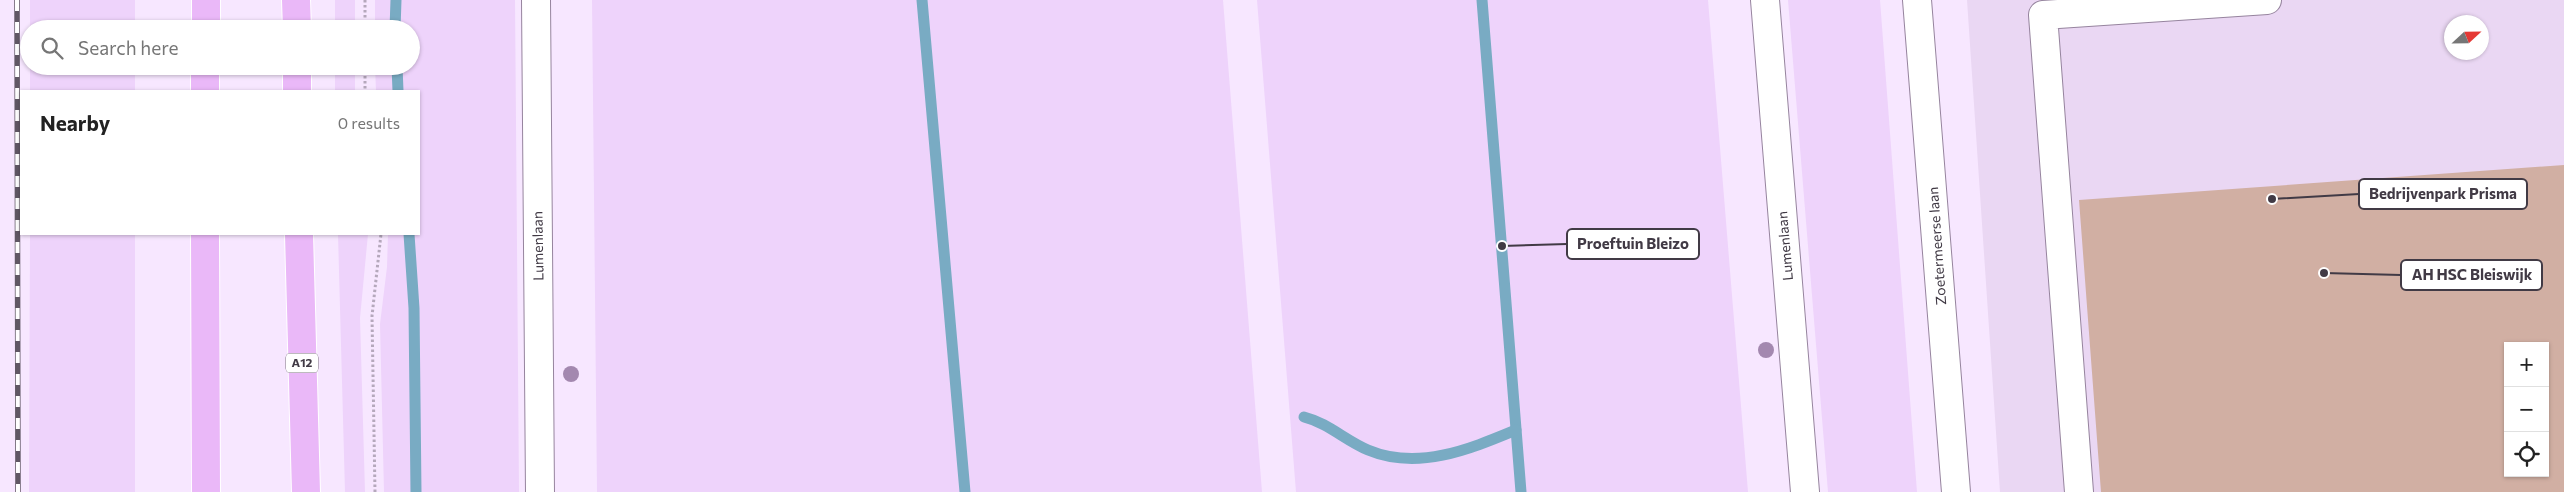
<!DOCTYPE html>
<html lang="en">
<head>
<meta charset="utf-8">
<style>
	:root { --surface:#fff; --page:#f2f2f2; --text:#222; --muted:#767676; --line:#e0e0e0 }
	body { margin:0; font-family:Commissioner,sans-serif; background:var(--page); color:var(--text) }
	.controls { position:absolute; right:15px; bottom:15px; display:grid; overflow:hidden; border-radius:0px; box-shadow:0 1px 4px #0004 }
	.controls button { width:45px; height:45px; display:grid; place-items:center; padding:0; border:0; border-bottom:1px solid var(--line); background:var(--surface); color:var(--text); font:25px sans-serif }
	.compass { position:absolute; left:2444px; top:15px; width:45px; height:45px; border-radius:50%; background:var(--surface); box-shadow:0 1px 4px #0004; rotate:68deg }
	.list { margin:0; padding:0; list-style:none }
	h2 { display:flex; justify-content:space-between; align-items:center; height:65px; margin:0; padding:0 20px; font-size:21px }
	h2 small { font-size:16px; font-weight:400; color:var(--muted) }
	.icon { flex:none; width:28px; height:28px; fill:none; stroke:currentColor; stroke-width:2; stroke-linecap:round; stroke-linejoin:round }
	.map { position:relative; flex:none; width:2564px; height:492px; overflow:hidden }
	.search { position:absolute; background:var(--surface); box-shadow:0 1px 4px #0004; left:20px; top:20px; width:400px; height:55px; display:flex; align-items:center; gap:12px; box-sizing:border-box; padding:0 18px; border-radius:28px; color:var(--muted); font-size:19px }
	.panel { position:absolute; background:var(--surface); box-shadow:0 1px 4px #0004; left:20px; top:90px; width:400px; height:145px; border-radius:0px }
	.map>svg:first-child { display:block }
</style>
</head>
<body>
<div class="map">
<svg width="2564" height="492" viewBox="0 0 2564 492">
	<rect width="100%" height="100%" fill="#f7e7ff"/>
	<path fill="#ead7f3" fill-rule="evenodd" d="M 1967,0 L 2564,0 L 2564,492 L 2000,492 ZM 2452,22 L 2482,22 L 2482,52 L 2452,52 ZM 2508,346 L 2545,346 L 2545,473 L 2508,473 Z"/>
	<g fill="#eed3fb">
		<rect x="30" y="0" width="105" height="29"/>
		<rect x="335" y="0" width="20" height="29"/>
		<path d="M 375,0 L 515,0 L 519,492 L 384,492 L 380,324 L 387,267 L 388,234 L 419,234 L 419,91 L 376,91 L 375,66 L 411,66 L 411,29 L 375,29 Z"/>
		<path d="M 592,0 L 1223,0 L 1262,492 L 597,492 Z"/>
		<path d="M 1257,0 L 1708,0 L 1748,492 L 1296,492 Z"/>
		<path d="M 1788,0 L 1880,0 L 1917,492 L 1828,492 Z"/>
		<rect x="30" y="66" width="105" height="25"/>
		<rect x="335" y="66" width="20" height="25"/>
		<path d="M 30,234 L 135,234 L 135,492 L 29,492 Z"/>
		<path d="M 338,234 L 368,234 L 360,318 L 365,492 L 345,492 Z"/>
	</g>
	<g fill="none" stroke-linecap="round" stroke-linejoin="round">
		<g stroke="#79abc3" stroke-width="11">
			<path d="M 922,0 L 965,492"/>
			<path d="M 1482,0 L 1521,492"/>
			<path d="M 395,29 L 396,0"/>
			<path d="M 397,66 L 398,91"/>
			<path d="M 409,234 L 414,308 L 416,492"/>
			<path d="M 1304,417 C 1328,423 1346,441 1368,450 C 1418,471 1470,449 1516,430"/>
		</g>
	</g>
	<path fill="#d1afa3" fill-rule="evenodd" d="M 2564,165 L 2564,492 L 2101,492 L 2079,200 ZM 2508,346 L 2545,346 L 2545,473 L 2508,473 Z"/>
	<g fill="none" stroke-linecap="round" stroke-linejoin="round">
		<g stroke="#96849e" stroke-width="30">
			<g id="minor">
				<path d="M 536,0 L 540,492"/>
				<path d="M 1765,0 L 1805,492"/>
				<path d="M 1917,0 L 1956,492"/>
				<path d="M 2079,492 L 2043,15 L 2267,0"/>
			</g>
		</g>
		<g stroke="#fff" stroke-width="30">
			<g id="highway">
				<path d="M 296,0 L 297,29"/>
				<path d="M 206,29 L 206,0"/>
				<path d="M 297,66 L 297,91"/>
				<path d="M 205,91 L 205,66"/>
				<path d="M 205,234 L 206,492"/>
				<path d="M 299,234 L 306,492"/>
			</g>
		</g>
		<g stroke="#b5a8bc" stroke-width="3" stroke-dasharray="2.5 2.5" stroke-linecap="butt">
			<path d="M 365,0 L 365,29"/>
			<path d="M 365,66 L 365,91"/>
			<path d="M 375,492 L 372,316 L 381,234"/>
		</g>
		<use href="#minor" stroke="#fff" stroke-width="28"/>
		<use href="#highway" stroke="#eab8f8" stroke-width="28"/>
		<g stroke="#605764" stroke-width="5.5">
			<path id="rail" d="M 17,0 L 18,492"/>
		</g>
		<use href="#rail" stroke="#fff" stroke-width="4" stroke-dasharray="11" stroke-linecap="butt"/>
	</g>
	<g fill="#a388af">
		<circle cx="1766" cy="350" r="8"/>
		<circle cx="571" cy="374" r="8"/>
	</g>
	<g text-anchor="middle" stroke-width="4.5" stroke-linejoin="round" paint-order="stroke">
		<rect fill="#fff" stroke="#7a757d" stroke-width="1" x="286" y="353.5" width="32" height="19" rx="4"/>
		<g font-size="12" font-weight="bold" fill="#413a45">
			<text x="302" y="367">A12</text>
		</g>
		<g font-size="14" fill="#413a45" stroke="#fff">
			<text transform="translate(538 246) rotate(-91)" y="5">Lumenlaan</text>
			<text transform="translate(1785 246) rotate(-95)" y="5">Lumenlaan</text>
			<text transform="translate(1937 246) rotate(-94)" y="5">Zoetermeerse laan</text>
		</g>
	</g>
	<path fill="none" stroke="#413a45" stroke-width="2" d="M2272 199L2359 194M1502 246L1567 244M2324 273L2401 275"/>
	<g fill="#413a45" stroke="#fff" stroke-width="2">
		<circle cx="2272" cy="199" r="5"/>
		<circle cx="1502" cy="246" r="5"/>
		<circle cx="2324" cy="273" r="5"/>
	</g>
	<g fill="#fff" stroke="#413a45" stroke-width="2">
		<rect x="2359" y="179" width="168" height="30" rx="5"/>
		<rect x="1567" y="229" width="132" height="30" rx="5"/>
		<rect x="2401" y="260" width="141" height="30" rx="5"/>
	</g>
	<g font-size="15" text-anchor="middle" font-weight="bold" fill="#413a45">
		<text x="2443" y="199">Bedrijvenpark Prisma</text>
		<text x="1633" y="249">Proeftuin Bleizo</text>
		<text x="2472" y="280">AH HSC Bleiswijk</text>
	</g>
</svg>
<div class="controls">
<button>+</button>
<button>−</button>
<button><svg class="icon" aria-label="locate" viewBox="0 0 24 24"><circle cx="12" cy="12" r="6"/><path d="M12 2v4M12 18v4M2 12h4M18 12h4"/></svg></button>
</div>
<svg class="compass" viewBox="-18 -18 36 36"><path d="M0-13l5 13h-10z" fill="#e53935"/><path d="M0 13l5-13h-10z" fill="#767676"/></svg>
<div class="search"><svg class="icon" aria-label="search" viewBox="0 0 24 24"><circle cx="10" cy="10" r="6"/><path d="M15 15l6 6"/></svg>Search here</div>
<section class="panel">
<h2>Nearby<small>0 results</small></h2>
<ul class="list">
</ul>
</section>
</div>
</body>
</html>
